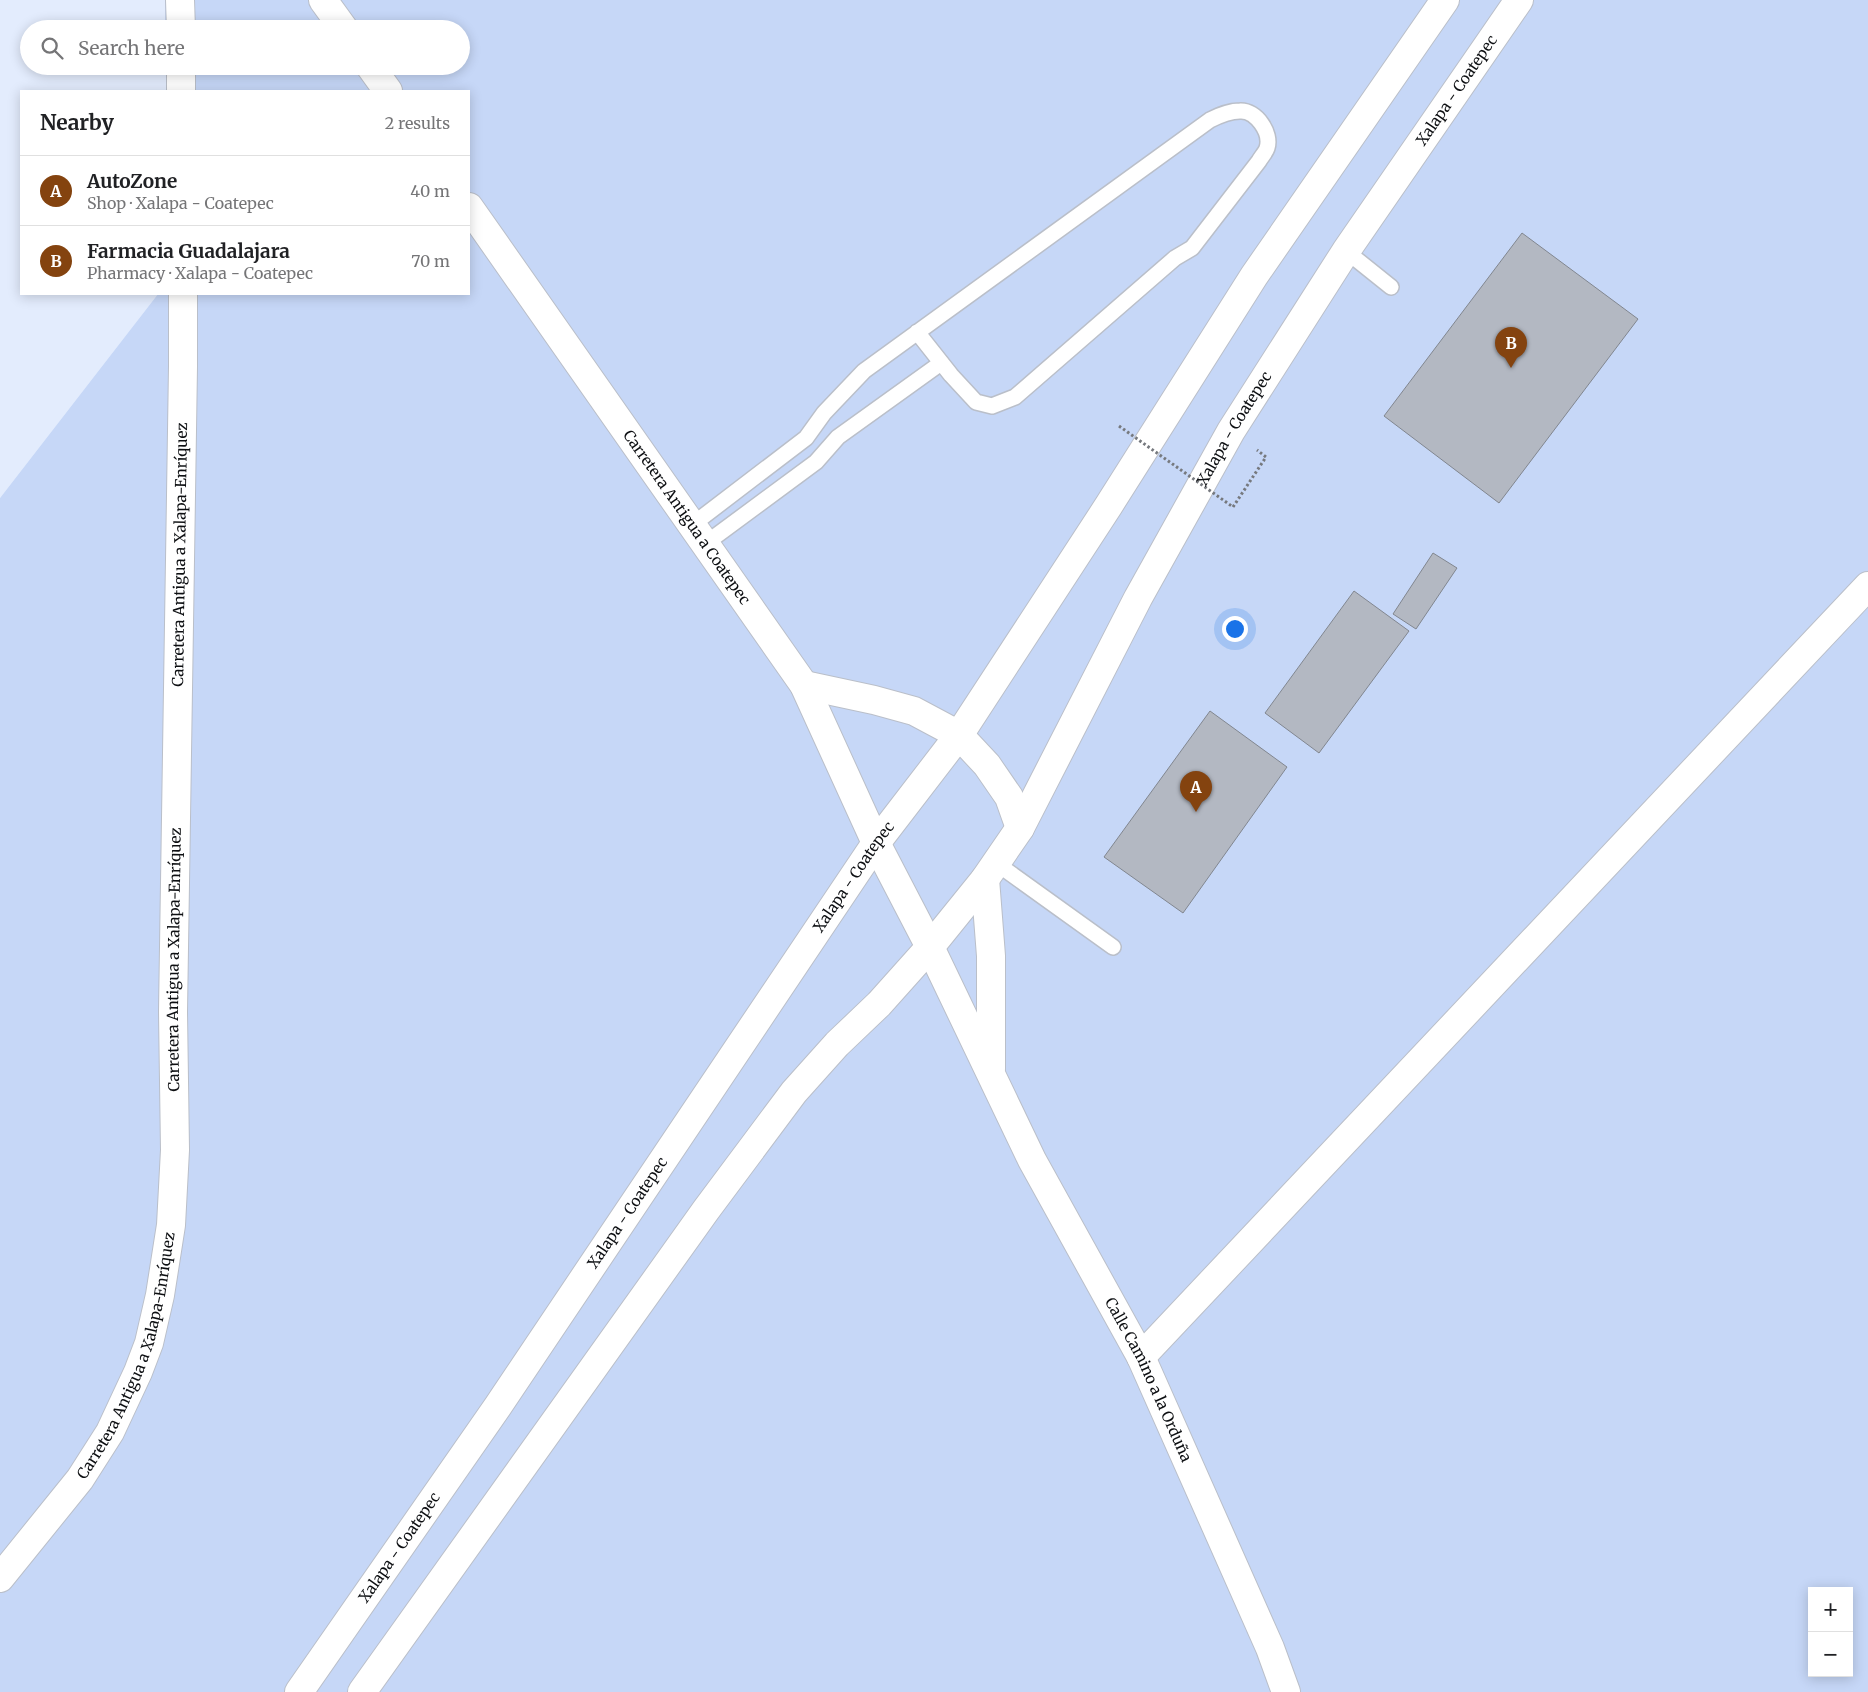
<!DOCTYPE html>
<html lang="en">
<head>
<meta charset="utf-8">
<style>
	:root { --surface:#fff; --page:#f6f6f6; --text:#202124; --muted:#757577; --line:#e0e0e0; --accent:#84430f }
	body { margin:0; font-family:Merriweather,serif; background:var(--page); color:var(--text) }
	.controls { position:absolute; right:15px; bottom:15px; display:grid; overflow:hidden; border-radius:0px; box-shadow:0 2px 12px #0003 }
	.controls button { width:45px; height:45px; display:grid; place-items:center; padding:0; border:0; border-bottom:1px solid var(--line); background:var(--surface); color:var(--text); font:25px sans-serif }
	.you { position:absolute; left:1234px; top:628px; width:18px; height:18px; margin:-12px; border:4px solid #fff; border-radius:50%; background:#1a73e8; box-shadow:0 0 0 8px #1a73e833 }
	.badge { display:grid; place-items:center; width:32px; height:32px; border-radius:50%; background:var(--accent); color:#fff; font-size:16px; font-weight:700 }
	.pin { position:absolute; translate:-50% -41px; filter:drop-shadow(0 1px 2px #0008) }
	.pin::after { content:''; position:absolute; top:26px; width:18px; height:15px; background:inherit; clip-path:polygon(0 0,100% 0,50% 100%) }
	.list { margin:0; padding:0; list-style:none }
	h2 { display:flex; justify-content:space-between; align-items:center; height:65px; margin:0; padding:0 20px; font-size:21px }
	h2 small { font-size:16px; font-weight:400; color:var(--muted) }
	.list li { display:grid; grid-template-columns:32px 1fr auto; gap:15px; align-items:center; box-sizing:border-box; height:70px; padding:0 20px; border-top:1px solid var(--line) }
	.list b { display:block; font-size:19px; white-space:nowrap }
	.list p { margin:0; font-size:16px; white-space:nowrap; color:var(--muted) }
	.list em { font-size:16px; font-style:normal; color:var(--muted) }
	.icon { flex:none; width:28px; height:28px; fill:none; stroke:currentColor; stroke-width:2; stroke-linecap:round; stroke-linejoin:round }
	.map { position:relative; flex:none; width:1868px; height:1692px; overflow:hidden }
	.search { position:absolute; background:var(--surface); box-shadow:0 2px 12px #0003; left:20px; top:20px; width:450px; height:55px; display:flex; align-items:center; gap:12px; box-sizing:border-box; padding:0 18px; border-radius:28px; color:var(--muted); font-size:19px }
	.panel { position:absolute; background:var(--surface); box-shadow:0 2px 12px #0003; left:20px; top:90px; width:450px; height:205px; border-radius:0px }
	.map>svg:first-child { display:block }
</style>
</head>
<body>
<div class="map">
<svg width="1868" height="1692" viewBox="0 0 1868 1692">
	<rect width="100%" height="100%" fill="#f5f9ff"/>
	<path fill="#e3ecfd" d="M 0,0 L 165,0 L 165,29 L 29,29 L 29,66 L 166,66 L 166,91 L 21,91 L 21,294 L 158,294 L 0,498 Z"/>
	<path fill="#c6d7f7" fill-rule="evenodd" d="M 165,0 L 1868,0 L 1868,1692 L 0,1692 L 0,498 L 158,294 L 469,294 L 469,91 L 166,91 L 166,66 L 461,66 L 461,29 L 165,29 ZM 1812,1591 L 1849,1591 L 1849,1673 L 1812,1673 Z"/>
	<g fill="#b3b8c2" stroke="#81868f">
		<path d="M 1522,233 L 1638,319 L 1499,503 L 1384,416 Z"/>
		<path d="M 1433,553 L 1457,568 L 1416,629 L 1393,614 Z"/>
		<path d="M 1354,591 L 1409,631 L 1319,753 L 1265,713 Z"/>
		<path d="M 1210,711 L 1287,767 L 1183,913 L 1104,857 Z"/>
	</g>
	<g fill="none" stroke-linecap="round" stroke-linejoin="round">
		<g stroke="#babfc9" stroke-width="18">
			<g id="service">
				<path d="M 1346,251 L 1391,287"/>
				<path d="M 692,525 L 806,438 L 824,413 L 864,371 L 1210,120 C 1220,115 1229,111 1240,111 C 1256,110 1272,133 1267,148 C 1266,152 1261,157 1259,161 L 1192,248 L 1175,258 L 1015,397 L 992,406 L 976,402 L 951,375 L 917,332"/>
				<path d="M 705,544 L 816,462 L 838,437 L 941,363"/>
				<path d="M 996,863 L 1113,947"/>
			</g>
		</g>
		<g stroke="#babfc9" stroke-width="30">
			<path id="minor" d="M 1141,1357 L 1868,586"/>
		</g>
		<g stroke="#babfc9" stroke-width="30">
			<g id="tertiary">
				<path d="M 180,0 L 181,29"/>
				<path d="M 181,66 L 181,91"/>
				<path d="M 985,879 L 991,956 L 991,1069"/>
				<path id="s1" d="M 930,947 L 1032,1160 L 1141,1357 L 1270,1648 L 1286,1692"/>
				<path id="s2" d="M 0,1578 L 80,1479 L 110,1432 L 138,1372 L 149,1343 L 160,1295 L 171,1225 L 175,1150 L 173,1012 L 183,366 L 183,294"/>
			</g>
		</g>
		<g stroke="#babfc9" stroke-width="30">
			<g id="secondary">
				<path d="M 323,0 L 344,29"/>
				<path d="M 370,66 L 388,91"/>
				<path id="s3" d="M 469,207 L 804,685 L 876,843"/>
				<path d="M 804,685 L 874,700 L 914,711 L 959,735"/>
			</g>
		</g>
		<g stroke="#babfc9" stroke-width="30">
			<g id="primary">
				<path d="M 959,735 L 987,765 L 1009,797 L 1020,828"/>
				<path d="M 876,843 L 930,947"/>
				<path id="s4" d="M 299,1692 L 498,1406 L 876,843 L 959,735 L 1109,505 L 1254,276 L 1445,0"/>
				<path id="s5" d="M 362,1692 L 706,1210 L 794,1092 L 837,1044 L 879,1004 L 930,947 L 985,879 L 1020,828 L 1138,598 L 1231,431 L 1346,251 L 1519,0"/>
			</g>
		</g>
		<path stroke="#76797e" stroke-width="3" stroke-dasharray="2.5 2.5" stroke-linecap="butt" d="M 1233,507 L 1266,457 L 1257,450"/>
		<use href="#service" stroke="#fff" stroke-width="15"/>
		<use href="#minor" stroke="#fff" stroke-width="28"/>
		<use href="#tertiary" stroke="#fff" stroke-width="28"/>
		<use href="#secondary" stroke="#fff" stroke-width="28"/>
		<use href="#primary" stroke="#fff" stroke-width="28"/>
		<path stroke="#76797e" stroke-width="3" stroke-dasharray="2.5 2.5" stroke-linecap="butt" d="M 1119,426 L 1233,507"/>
	</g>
	<g text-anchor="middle" stroke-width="5" stroke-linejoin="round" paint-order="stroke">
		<g font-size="15" fill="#0d0f12" stroke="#fff">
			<text dy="5" stroke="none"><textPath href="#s5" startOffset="1946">Xalapa - Coatepec</textPath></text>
			<text dy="5" stroke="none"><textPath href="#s5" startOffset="1541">Xalapa - Coatepec</textPath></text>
			<text dy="5" stroke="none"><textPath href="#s3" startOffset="379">Carretera Antigua a Coatepec</textPath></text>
			<text dy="5" stroke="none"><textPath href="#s2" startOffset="1071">Carretera Antigua a Xalapa-Enríquez</textPath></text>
			<text dy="5" stroke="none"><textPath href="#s4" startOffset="986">Xalapa - Coatepec</textPath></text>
			<text dy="5" stroke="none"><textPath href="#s2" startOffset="666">Carretera Antigua a Xalapa-Enríquez</textPath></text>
			<text dy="5" stroke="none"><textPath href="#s4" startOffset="581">Xalapa - Coatepec</textPath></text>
			<text dy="5" stroke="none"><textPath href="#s2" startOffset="261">Carretera Antigua a Xalapa-Enríquez</textPath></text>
			<text dy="5" stroke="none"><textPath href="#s1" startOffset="485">Calle Camino a la Orduña</textPath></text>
			<text dy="5" stroke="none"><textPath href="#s4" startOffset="176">Xalapa - Coatepec</textPath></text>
		</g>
	</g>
</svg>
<div class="controls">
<button>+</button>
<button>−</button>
</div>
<div class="you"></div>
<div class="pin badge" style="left:1196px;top:812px">A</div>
<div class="pin badge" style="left:1511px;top:368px">B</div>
<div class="search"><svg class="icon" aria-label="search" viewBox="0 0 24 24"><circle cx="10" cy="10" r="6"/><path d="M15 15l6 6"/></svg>Search here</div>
<section class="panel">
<h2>Nearby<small>2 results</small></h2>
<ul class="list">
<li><span class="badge">A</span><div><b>AutoZone</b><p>Shop · Xalapa - Coatepec</p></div><em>40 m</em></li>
<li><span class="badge">B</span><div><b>Farmacia Guadalajara</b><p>Pharmacy · Xalapa - Coatepec</p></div><em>70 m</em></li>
</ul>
</section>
</div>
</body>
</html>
